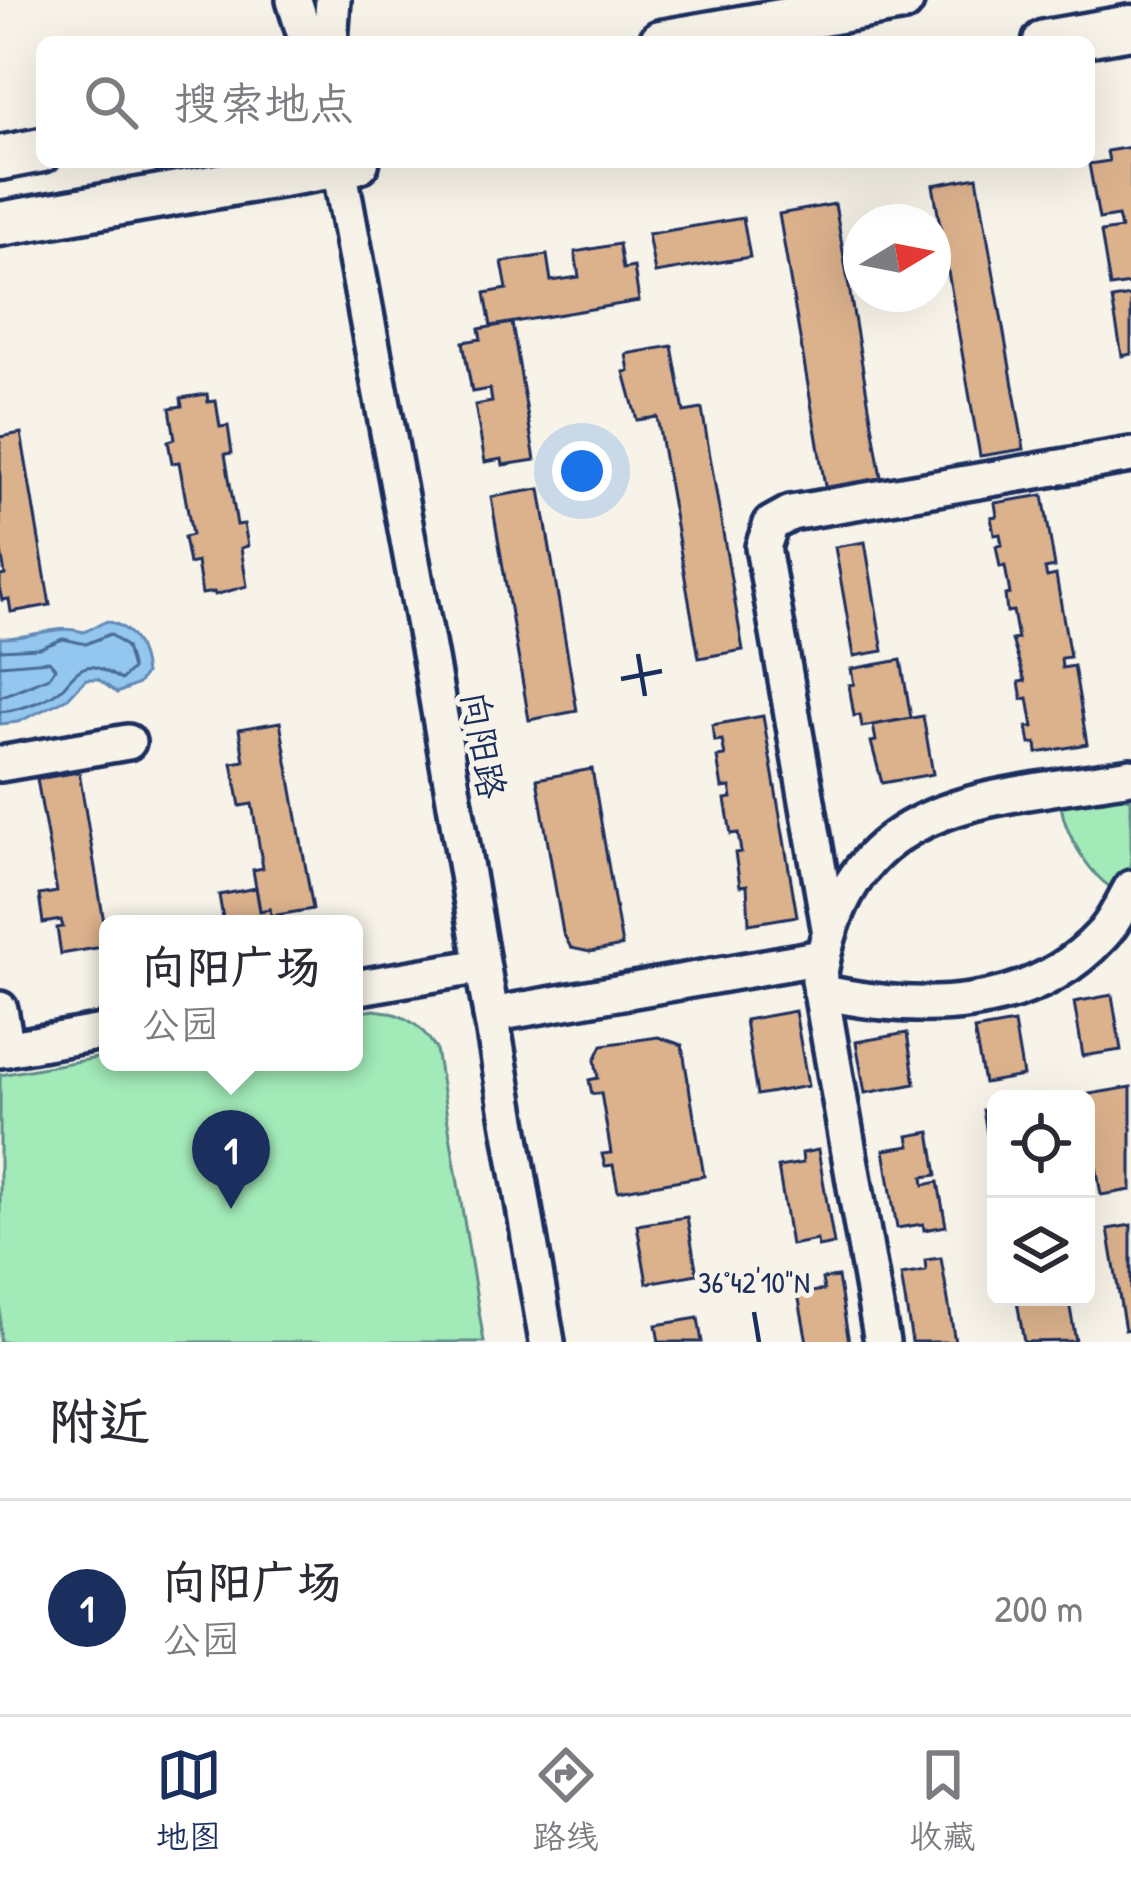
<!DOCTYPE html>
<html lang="zh">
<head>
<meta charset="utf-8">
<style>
	:root { --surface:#fff; --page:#f2f2f3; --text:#2b2b33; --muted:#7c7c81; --line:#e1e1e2; --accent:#1b2f5e }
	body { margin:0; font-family:"Patrick Hand","LXGW WenKai TC",sans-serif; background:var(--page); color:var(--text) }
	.controls { position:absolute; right:36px; bottom:36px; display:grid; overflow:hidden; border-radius:18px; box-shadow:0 12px 48px #0002 }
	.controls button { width:108px; height:108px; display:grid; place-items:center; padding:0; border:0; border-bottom:3px solid var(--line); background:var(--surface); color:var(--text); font:60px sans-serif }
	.compass { position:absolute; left:843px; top:204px; width:108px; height:108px; border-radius:50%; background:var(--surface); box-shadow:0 12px 48px #0002; rotate:80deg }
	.you { position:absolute; left:582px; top:471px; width:42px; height:42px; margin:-30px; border:9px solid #fff; border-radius:50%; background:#1a73e8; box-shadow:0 0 0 18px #1a73e833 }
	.badge { display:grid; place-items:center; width:78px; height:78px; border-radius:50%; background:var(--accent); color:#fff; font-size:39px; font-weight:700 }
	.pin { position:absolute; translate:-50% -99px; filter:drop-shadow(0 3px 6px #0008) }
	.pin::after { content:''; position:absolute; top:63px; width:42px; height:36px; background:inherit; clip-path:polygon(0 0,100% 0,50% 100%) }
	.popup { position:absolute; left:99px; top:915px; width:264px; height:156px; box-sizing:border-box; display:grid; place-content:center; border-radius:18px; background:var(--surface); filter:drop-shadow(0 3px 9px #0005); font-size:39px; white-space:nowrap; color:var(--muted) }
	.popup b { font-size:45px; color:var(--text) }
	.popup::after { content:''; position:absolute; left:50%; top:100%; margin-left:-24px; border:24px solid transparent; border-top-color:var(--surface) }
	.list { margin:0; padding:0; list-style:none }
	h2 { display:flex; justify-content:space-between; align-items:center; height:156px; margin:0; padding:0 48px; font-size:51px }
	h2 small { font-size:39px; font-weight:400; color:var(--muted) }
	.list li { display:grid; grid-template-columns:78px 1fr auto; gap:36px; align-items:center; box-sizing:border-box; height:216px; padding:0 48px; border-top:3px solid var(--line) }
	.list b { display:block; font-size:45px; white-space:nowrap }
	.list p { margin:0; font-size:39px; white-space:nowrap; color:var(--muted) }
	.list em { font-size:39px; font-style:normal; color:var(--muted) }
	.icon { flex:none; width:66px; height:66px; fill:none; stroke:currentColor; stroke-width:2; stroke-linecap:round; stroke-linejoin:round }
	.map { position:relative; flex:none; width:1131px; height:1342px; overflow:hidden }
	.search { position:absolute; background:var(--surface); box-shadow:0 12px 48px #0002; left:36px; right:36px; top:36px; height:132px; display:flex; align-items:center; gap:30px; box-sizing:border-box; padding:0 42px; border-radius:18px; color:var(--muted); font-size:45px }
	.sheet { height:372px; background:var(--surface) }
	nav { display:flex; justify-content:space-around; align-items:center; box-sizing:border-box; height:168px; border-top:3px solid var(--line); background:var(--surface); font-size:33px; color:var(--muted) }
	nav a { display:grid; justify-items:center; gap:6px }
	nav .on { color:var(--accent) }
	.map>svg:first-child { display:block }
</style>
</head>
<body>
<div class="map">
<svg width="1131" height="1342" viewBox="0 0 1131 1342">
	<rect width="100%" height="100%" fill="#f7f3e8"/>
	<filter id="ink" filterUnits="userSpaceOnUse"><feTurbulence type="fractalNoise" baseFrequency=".00833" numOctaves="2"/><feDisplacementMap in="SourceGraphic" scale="24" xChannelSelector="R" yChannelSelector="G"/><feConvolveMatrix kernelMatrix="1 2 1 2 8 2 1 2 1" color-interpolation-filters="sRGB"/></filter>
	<g filter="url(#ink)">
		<g fill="#a2eab8" stroke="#5e8c8b" stroke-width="3">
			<path d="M 1112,795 L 1131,799 L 1131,877 L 1119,892 C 1092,880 1065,835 1061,805 L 1069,798 Z"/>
			<path d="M 374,1010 C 403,1013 421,1024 436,1049 L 484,1342 L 0,1342 L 0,1075 L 108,1056 L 108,1062 L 354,1062 L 354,1013 Z"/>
		</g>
		<path fill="#93c7f0" stroke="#638ab6" stroke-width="3" d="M 107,621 C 134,628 142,647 145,674 L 138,684 L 117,693 L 98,679 L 86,679 L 68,698 L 18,722 L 0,724 L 0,638 C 34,639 55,623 84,632 Z"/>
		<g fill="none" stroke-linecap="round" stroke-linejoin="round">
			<g stroke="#4b6c98" stroke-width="3">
				<path d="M 0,650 L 40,648 L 63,639 L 86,644 L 110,634 L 126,647 L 132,669 L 121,680 C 92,663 86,659 64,686 C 51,700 19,710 0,712"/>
				<path d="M 0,665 L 49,661 L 55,668 L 49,677 L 0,697"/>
			</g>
		</g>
		<g fill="#dcb28d" stroke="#1b2f5e" stroke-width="3">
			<path d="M 1131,147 L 1131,290 L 1130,284 L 1110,287 L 1101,232 L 1121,229 L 1118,216 L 1099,219 L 1089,164 L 1109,161 L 1107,151 Z"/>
			<path d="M 977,177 L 1024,449 L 980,456 L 933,185 Z"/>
			<path d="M 835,204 L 882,483 L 826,492 L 779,214 Z"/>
			<path d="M 743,218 L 750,257 L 655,273 L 648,234 Z"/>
			<path d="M 619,244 L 623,269 L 634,267 L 639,301 L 491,326 L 485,293 L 507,289 L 502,262 L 547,255 L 551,281 L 579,277 L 575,252 Z"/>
			<path d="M 1131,296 L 1131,354 L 1122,356 L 1112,299 Z"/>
			<path d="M 512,323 L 535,460 L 503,465 L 502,459 L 485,462 L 475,405 L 492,402 L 490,389 L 472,392 L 463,342 L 481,339 L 479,329 Z"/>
			<path d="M 672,346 L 684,412 L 702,409 L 743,650 L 699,658 L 657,417 L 637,420 L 624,372 L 629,371 L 626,354 Z"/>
			<path d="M 207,394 L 208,402 L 216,401 L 220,427 L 228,426 L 232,453 L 225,454 L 237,525 L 244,524 L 248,546 L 241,548 L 247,586 L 215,595 L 214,592 L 202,594 L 197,562 L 189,564 L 184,537 L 192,535 L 179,462 L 172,463 L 168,441 L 175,439 L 170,408 L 182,406 L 181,398 Z"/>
			<path d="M 21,433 L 50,605 L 11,612 L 9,599 L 2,600 L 0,591 L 0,576 L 5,575 L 0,545 L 0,437 Z"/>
			<path d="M 540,489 L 577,711 L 529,720 L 491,497 Z"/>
			<path d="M 1043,495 L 1055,567 L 1045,569 L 1047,577 L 1056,575 L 1070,657 L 1061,658 L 1062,668 L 1074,666 L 1087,744 L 1037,753 L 1036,743 L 1030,744 L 1027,727 L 1033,727 L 1028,698 L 1022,699 L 1019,682 L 1025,681 L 1012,640 L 1018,639 L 1013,611 L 1007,612 L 1005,595 L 1010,594 L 1005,566 L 1000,567 L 996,546 L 1002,545 L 1000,534 L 994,535 L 991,517 L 997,516 L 995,503 Z"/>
			<path d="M 865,542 L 883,651 L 854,656 L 835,547 Z"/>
			<path d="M 901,660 L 911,718 L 862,727 L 860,715 L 854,716 L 849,685 L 854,684 L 851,669 Z"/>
			<path d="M 763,716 L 797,916 L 749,924 L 747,885 L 740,886 L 735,853 L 741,852 L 738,833 L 731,834 L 725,799 L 732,798 L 730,787 L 722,788 L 717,757 L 725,756 L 722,740 L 715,741 L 712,725 Z"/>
			<path d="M 923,716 L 933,774 L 882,783 L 871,742 L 876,741 L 873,725 Z"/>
			<path d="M 280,722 L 313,909 L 271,916 L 270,909 L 260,911 L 253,870 L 263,868 L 252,804 L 240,806 L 232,763 L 244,761 L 239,729 Z"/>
			<path d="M 592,769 L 622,946 L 590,952 L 571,948 L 563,933 L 537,779 Z"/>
			<path d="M 79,772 L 108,946 L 61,954 L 57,928 L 63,927 L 61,920 L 43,923 L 39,895 L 57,892 L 37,779 Z"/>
			<path d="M 256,888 L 260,911 L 270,909 L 271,916 L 224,924 L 219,895 Z"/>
			<path d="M 1112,995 L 1121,1050 L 1083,1056 L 1074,1002 Z"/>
			<path d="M 795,1011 L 808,1086 L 757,1095 L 745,1020 Z"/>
			<path d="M 1014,1023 L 1023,1076 L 984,1083 L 974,1030 Z"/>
			<path d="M 907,1033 L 915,1084 L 865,1093 L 856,1042 Z"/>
			<path d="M 658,1037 L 682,1045 L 704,1176 L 618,1191 L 613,1165 L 605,1166 L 602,1154 L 611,1153 L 601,1093 L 592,1094 L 589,1080 L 598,1078 L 595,1060 L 602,1045 Z"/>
			<path d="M 1131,1087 L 1131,1190 L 1101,1195 L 1084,1095 Z"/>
			<path d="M 996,1108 L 996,1187 L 983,1110 Z"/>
			<path d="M 930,1132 L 937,1175 L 923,1177 L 924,1185 L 938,1182 L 946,1226 L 924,1230 L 923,1224 L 897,1228 L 884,1150 L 910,1146 L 908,1136 Z"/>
			<path d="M 818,1150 L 834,1244 L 818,1247 L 817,1240 L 791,1245 L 778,1167 L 803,1163 L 802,1153 Z"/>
			<path d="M 687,1217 L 697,1274 L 647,1283 L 637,1225 Z"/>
			<path d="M 1131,1225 L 1131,1329 L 1125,1330 L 1108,1229 Z"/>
			<path d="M 941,1258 L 955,1342 L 912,1342 L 901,1275 L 926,1271 L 925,1260 Z"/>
			<path d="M 838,1277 L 849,1342 L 807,1342 L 798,1294 L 824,1290 L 822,1279 Z"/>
			<path d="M 1040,1297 L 1068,1297 L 1076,1341 L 1024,1342 L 1017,1301 Z"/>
			<path d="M 698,1318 L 702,1342 L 659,1342 L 656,1325 Z"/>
		</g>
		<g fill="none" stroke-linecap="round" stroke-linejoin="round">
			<g stroke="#1b2f5e" stroke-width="42">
				<g id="minor">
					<path d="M 294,0 L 307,42"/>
					<path d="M 330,42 L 333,0"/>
					<path d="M 338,162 L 431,664 L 547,1342"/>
					<path d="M 0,764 L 128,742"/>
					<path d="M 829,928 L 763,547 L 771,524 L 791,513 L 1131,455"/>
					<path d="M 354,988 L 482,966"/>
					<path d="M 821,992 C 917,1013 1029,1014 1101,936 C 1114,923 1122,904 1131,888"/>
					<path d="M 0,1009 L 7,1049"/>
					<path d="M 491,1015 L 822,957"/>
					<path d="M 0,1050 L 108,1031"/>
					<path d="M 882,1342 L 819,980 C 846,796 982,801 1131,776"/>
				</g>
			</g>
			<g stroke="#1b2f5e" stroke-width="51">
				<g id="major">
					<path d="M 661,42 L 902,0"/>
					<path d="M 1045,42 L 1131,27"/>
					<path d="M 0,158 L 42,150"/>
					<path d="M 0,224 L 357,162"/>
				</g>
			</g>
			<use href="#minor" stroke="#f7f3e8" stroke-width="33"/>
			<use href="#major" stroke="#f7f3e8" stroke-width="42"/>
		</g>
	</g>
	<path fill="none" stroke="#1b2f5e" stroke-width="4.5" d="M 638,654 L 645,696M 621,679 L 662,671M 754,1312 L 759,1342"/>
	<g text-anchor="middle" stroke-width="10" stroke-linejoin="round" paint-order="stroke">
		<g font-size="36" fill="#1b2f5e" stroke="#f7f3e8">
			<text transform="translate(484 745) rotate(80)" y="13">向阳路</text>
		</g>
	</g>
	<g font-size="30" text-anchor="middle" fill="#1b2f5e" stroke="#f7f3e8" stroke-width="10" stroke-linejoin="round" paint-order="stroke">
		<text x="754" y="1293">36°42'10"N</text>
	</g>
</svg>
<div class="controls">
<button><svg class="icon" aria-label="locate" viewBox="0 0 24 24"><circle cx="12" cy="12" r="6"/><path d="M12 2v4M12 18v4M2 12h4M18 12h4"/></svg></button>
<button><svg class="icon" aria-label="layers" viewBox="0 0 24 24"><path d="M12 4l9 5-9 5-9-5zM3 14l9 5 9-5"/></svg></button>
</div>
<svg class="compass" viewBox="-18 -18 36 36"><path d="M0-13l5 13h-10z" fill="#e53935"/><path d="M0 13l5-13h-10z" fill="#7c7c81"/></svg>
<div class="you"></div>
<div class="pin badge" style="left:231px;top:1209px">1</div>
<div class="popup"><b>向阳广场</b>公园</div>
<div class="search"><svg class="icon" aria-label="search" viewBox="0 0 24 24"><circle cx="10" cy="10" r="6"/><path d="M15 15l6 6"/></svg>搜索地点</div>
</div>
<section class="sheet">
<h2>附近<small></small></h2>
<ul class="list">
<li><span class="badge">1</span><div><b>向阳广场</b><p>公园</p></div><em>200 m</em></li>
</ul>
</section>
<nav>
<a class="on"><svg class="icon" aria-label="map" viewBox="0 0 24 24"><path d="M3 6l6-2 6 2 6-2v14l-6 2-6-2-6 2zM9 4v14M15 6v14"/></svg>地图</a>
<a><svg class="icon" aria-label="directions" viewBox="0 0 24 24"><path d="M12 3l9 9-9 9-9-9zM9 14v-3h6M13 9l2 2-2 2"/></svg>路线</a>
<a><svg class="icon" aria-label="saved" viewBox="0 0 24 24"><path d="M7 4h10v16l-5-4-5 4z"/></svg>收藏</a>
</nav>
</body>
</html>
